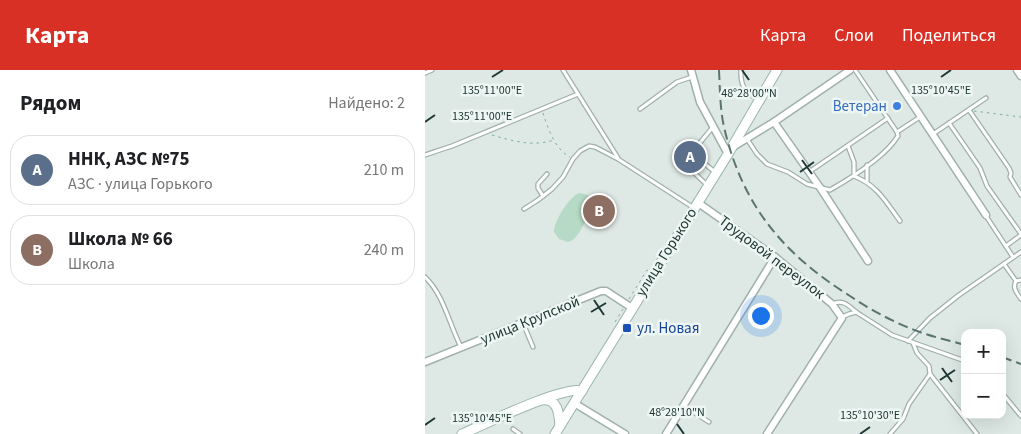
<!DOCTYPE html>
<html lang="ru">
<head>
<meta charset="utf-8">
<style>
	:root { --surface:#fff; --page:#f2f2f2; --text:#202124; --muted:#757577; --line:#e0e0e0; --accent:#d93025 }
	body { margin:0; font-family:"Source Sans 3",sans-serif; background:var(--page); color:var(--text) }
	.controls { position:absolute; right:15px; bottom:15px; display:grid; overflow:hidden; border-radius:10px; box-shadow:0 5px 20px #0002 }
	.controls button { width:45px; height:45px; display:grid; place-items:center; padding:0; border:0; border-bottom:1px solid var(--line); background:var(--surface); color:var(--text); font:25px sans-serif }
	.you { position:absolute; left:335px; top:245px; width:18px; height:18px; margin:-12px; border:4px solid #fff; border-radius:50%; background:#1a73e8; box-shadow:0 0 0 8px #1a73e833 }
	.badge { display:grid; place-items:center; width:32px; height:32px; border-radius:50%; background:var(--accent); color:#fff; font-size:16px; font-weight:700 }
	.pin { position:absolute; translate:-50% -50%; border:2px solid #fff; box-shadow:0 1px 5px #0006 }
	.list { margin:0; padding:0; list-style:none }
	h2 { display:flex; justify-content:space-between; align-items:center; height:65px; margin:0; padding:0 20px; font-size:21px }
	h2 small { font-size:16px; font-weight:400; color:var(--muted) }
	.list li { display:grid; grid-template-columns:32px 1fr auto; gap:15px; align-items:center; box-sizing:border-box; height:70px; margin:0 10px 10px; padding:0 10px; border:1px solid var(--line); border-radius:20px }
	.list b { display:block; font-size:19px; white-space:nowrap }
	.list p { margin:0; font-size:16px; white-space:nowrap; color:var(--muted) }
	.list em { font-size:16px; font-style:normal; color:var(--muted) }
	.map { position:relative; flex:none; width:596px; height:364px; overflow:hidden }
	header { display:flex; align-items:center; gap:30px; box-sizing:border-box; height:70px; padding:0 25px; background:var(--accent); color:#fff }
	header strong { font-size:24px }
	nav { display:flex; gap:28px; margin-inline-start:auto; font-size:18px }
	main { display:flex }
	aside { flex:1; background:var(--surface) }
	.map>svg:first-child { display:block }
</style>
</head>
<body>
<header>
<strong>Карта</strong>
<nav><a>Карта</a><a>Слои</a><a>Поделиться</a></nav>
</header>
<main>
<aside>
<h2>Рядом<small>Найдено: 2</small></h2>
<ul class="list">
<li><span class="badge" style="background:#5c6f8a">A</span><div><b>ННК, АЗС №75</b><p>АЗС · улица Горького</p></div><em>210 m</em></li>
<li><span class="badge" style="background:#8d6e63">B</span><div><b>Школа № 66</b><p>Школа</p></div><em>240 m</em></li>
</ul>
</aside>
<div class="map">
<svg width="596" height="364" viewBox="0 0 596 364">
	<rect width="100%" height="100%" fill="#dee9e5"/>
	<path fill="#b6dac5" d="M 154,123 C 177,126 167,141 159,154 C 155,161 152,169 143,172 L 134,169 L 129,162 C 129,151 144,127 154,123 Z"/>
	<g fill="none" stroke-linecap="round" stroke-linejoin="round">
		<g stroke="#a1b0ad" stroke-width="5.5">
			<g id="lane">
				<path d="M 138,0 L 193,88"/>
				<path d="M 316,0 C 315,16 320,22 334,30"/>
				<path d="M 430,0 L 472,62 L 495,47"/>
				<path d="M 0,3 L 7,0"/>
				<path d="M 215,39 L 252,12 L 267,7"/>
				<path d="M 544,40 L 584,98 L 586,103 L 585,107 L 596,125"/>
				<path d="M 524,53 L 555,98 L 562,116 L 596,164"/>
				<path d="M 508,64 L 561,28"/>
				<path d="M 322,69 L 332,84 L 342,94 L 363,102 L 382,114 L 405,120 C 426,108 460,87 473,66 L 472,62"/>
				<path d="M 423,76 L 429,92 L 429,106 C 452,115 461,132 475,151"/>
				<path d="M 270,78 L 280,94 L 290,102"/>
				<path d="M 268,81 L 288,57"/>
				<path d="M 0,85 L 27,76 L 153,24"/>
				<path d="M 260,91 L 261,95 L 282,115"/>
				<path d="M 384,102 L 463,48"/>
				<path d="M 442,111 L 442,95"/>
				<path d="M 118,126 L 113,118 L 113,114 L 122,104"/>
				<path d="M 99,139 L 113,130 L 127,119 L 138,107 L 148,89 L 155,81 L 164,76 L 170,77 L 193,89 L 269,138"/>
				<path d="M 561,146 L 588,187"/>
				<path d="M 581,176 L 596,165"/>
				<path d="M 579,194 L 591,211 C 587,218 592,223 596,229"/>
				<path d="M 0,207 C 19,225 24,254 36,277"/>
				<path d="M 591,211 L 596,210"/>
				<path d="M 407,234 C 418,229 423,235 431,242"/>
				<path d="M 417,247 L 424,244 L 431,242 L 467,265 L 540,291"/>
				<path d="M 98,253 L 108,277"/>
				<path d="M 483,271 L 505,248 L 534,225 L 596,182"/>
				<path d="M 488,273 L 492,283 L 504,296 L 505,304 L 552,364"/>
				<path d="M 577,323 L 596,346"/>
				<path d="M 259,336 L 284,352"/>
				<path d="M 88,359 L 95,364"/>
				<path d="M 465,364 L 478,349 L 484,334 L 505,304"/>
			</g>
		</g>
		<g stroke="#a1b0ad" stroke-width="9">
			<g id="street">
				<path d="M 266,0 L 275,32 L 303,84"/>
				<path d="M 465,0 L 561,145"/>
				<path d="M 592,0 L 596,6"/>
				<path d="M 349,52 L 396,119 L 443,191"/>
				<path d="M 308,77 L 349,52 L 425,0"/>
				<path d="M 272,132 L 350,187 L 407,234 L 417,248 L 342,364"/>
				<path d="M 0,292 L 176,221 L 181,221 L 207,238"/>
				<path d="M 149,333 L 200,364"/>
				<path d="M 241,364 L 350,187"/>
			</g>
		</g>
		<g stroke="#9db5af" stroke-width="11">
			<g id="secondary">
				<path d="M 117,330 C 133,328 134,344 135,356"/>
				<path d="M 37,364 C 58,355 139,315 157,321"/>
				<path d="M 130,364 L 303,84 L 352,0"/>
			</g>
		</g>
		<g stroke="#7eaca4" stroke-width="1" stroke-dasharray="2.5 4" stroke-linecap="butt">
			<path d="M 549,41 L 596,47"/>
			<path d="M 118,43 C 123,59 130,79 145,87"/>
			<path d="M 67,65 C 88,71 107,77 129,70"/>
			<path d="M 204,229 L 222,200 L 224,201"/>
			<path d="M 190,252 L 198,239"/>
		</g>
		<use href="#lane" stroke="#fff" stroke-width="3"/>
		<use href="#street" stroke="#fff" stroke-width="6"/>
		<use href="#secondary" stroke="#fff" stroke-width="9"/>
		<g stroke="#5a7470" stroke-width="2" stroke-dasharray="10 5" stroke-linecap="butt">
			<path d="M 294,0 C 295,19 295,39 299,57 C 317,135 358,184 425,226 C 446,240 468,252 492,261 C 507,267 524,270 540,275"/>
			<path d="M 577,287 L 596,294"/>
		</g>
	</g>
	<path fill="none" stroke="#203835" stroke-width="2" d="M 317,0 L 324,10M 67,7 L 78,0M 516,7 L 526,0M 0,52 L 10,45M 377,90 L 387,104M 375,102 L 389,92M 169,230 L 179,245M 166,242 L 181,233M 517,298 L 527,312M 515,310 L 530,300M 252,354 L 259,364M 0,355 L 10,348M 435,364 L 445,357"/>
	<circle fill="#3f7fe0" stroke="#eef6f3" stroke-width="2" cx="472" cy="36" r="5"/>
	<rect fill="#1a4fb4" stroke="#eef6f3" stroke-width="2" x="197" y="253" width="10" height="10" rx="2.5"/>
	<g text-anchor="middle" stroke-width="5" stroke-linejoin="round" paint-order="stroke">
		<g font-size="15" fill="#366cbe" stroke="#eef6f3" text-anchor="end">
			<text x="462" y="41">Ветеран</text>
		</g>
		<g font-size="15" fill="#203835" stroke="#eef6f3">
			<text transform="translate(241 182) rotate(-58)" y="5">улица Горького</text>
			<text transform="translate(347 187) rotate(37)" y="5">Трудовой переулок</text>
			<text transform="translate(105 250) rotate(-22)" y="5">улица Крупской</text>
		</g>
		<g font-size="15" fill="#164399" stroke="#eef6f3" text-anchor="start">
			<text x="212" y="263">ул. Новая</text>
		</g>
	</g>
	<g font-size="12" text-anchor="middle" fill="#203835" stroke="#eef6f3" stroke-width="5" stroke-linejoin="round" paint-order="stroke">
		<text x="67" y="24">135°11'00"E</text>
		<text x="516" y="24">135°10'45"E</text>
		<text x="324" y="27">48°28'00"N</text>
		<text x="57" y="50">135°11'00"E</text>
		<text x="252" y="346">48°28'10"N</text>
		<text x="445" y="349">135°10'30"E</text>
		<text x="57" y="352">135°10'45"E</text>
	</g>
</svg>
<div class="controls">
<button>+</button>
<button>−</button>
</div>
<div class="you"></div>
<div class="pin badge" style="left:265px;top:87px;background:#5c6f8a">A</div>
<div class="pin badge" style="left:174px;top:141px;background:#8d6e63">B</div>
</div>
</main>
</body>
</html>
